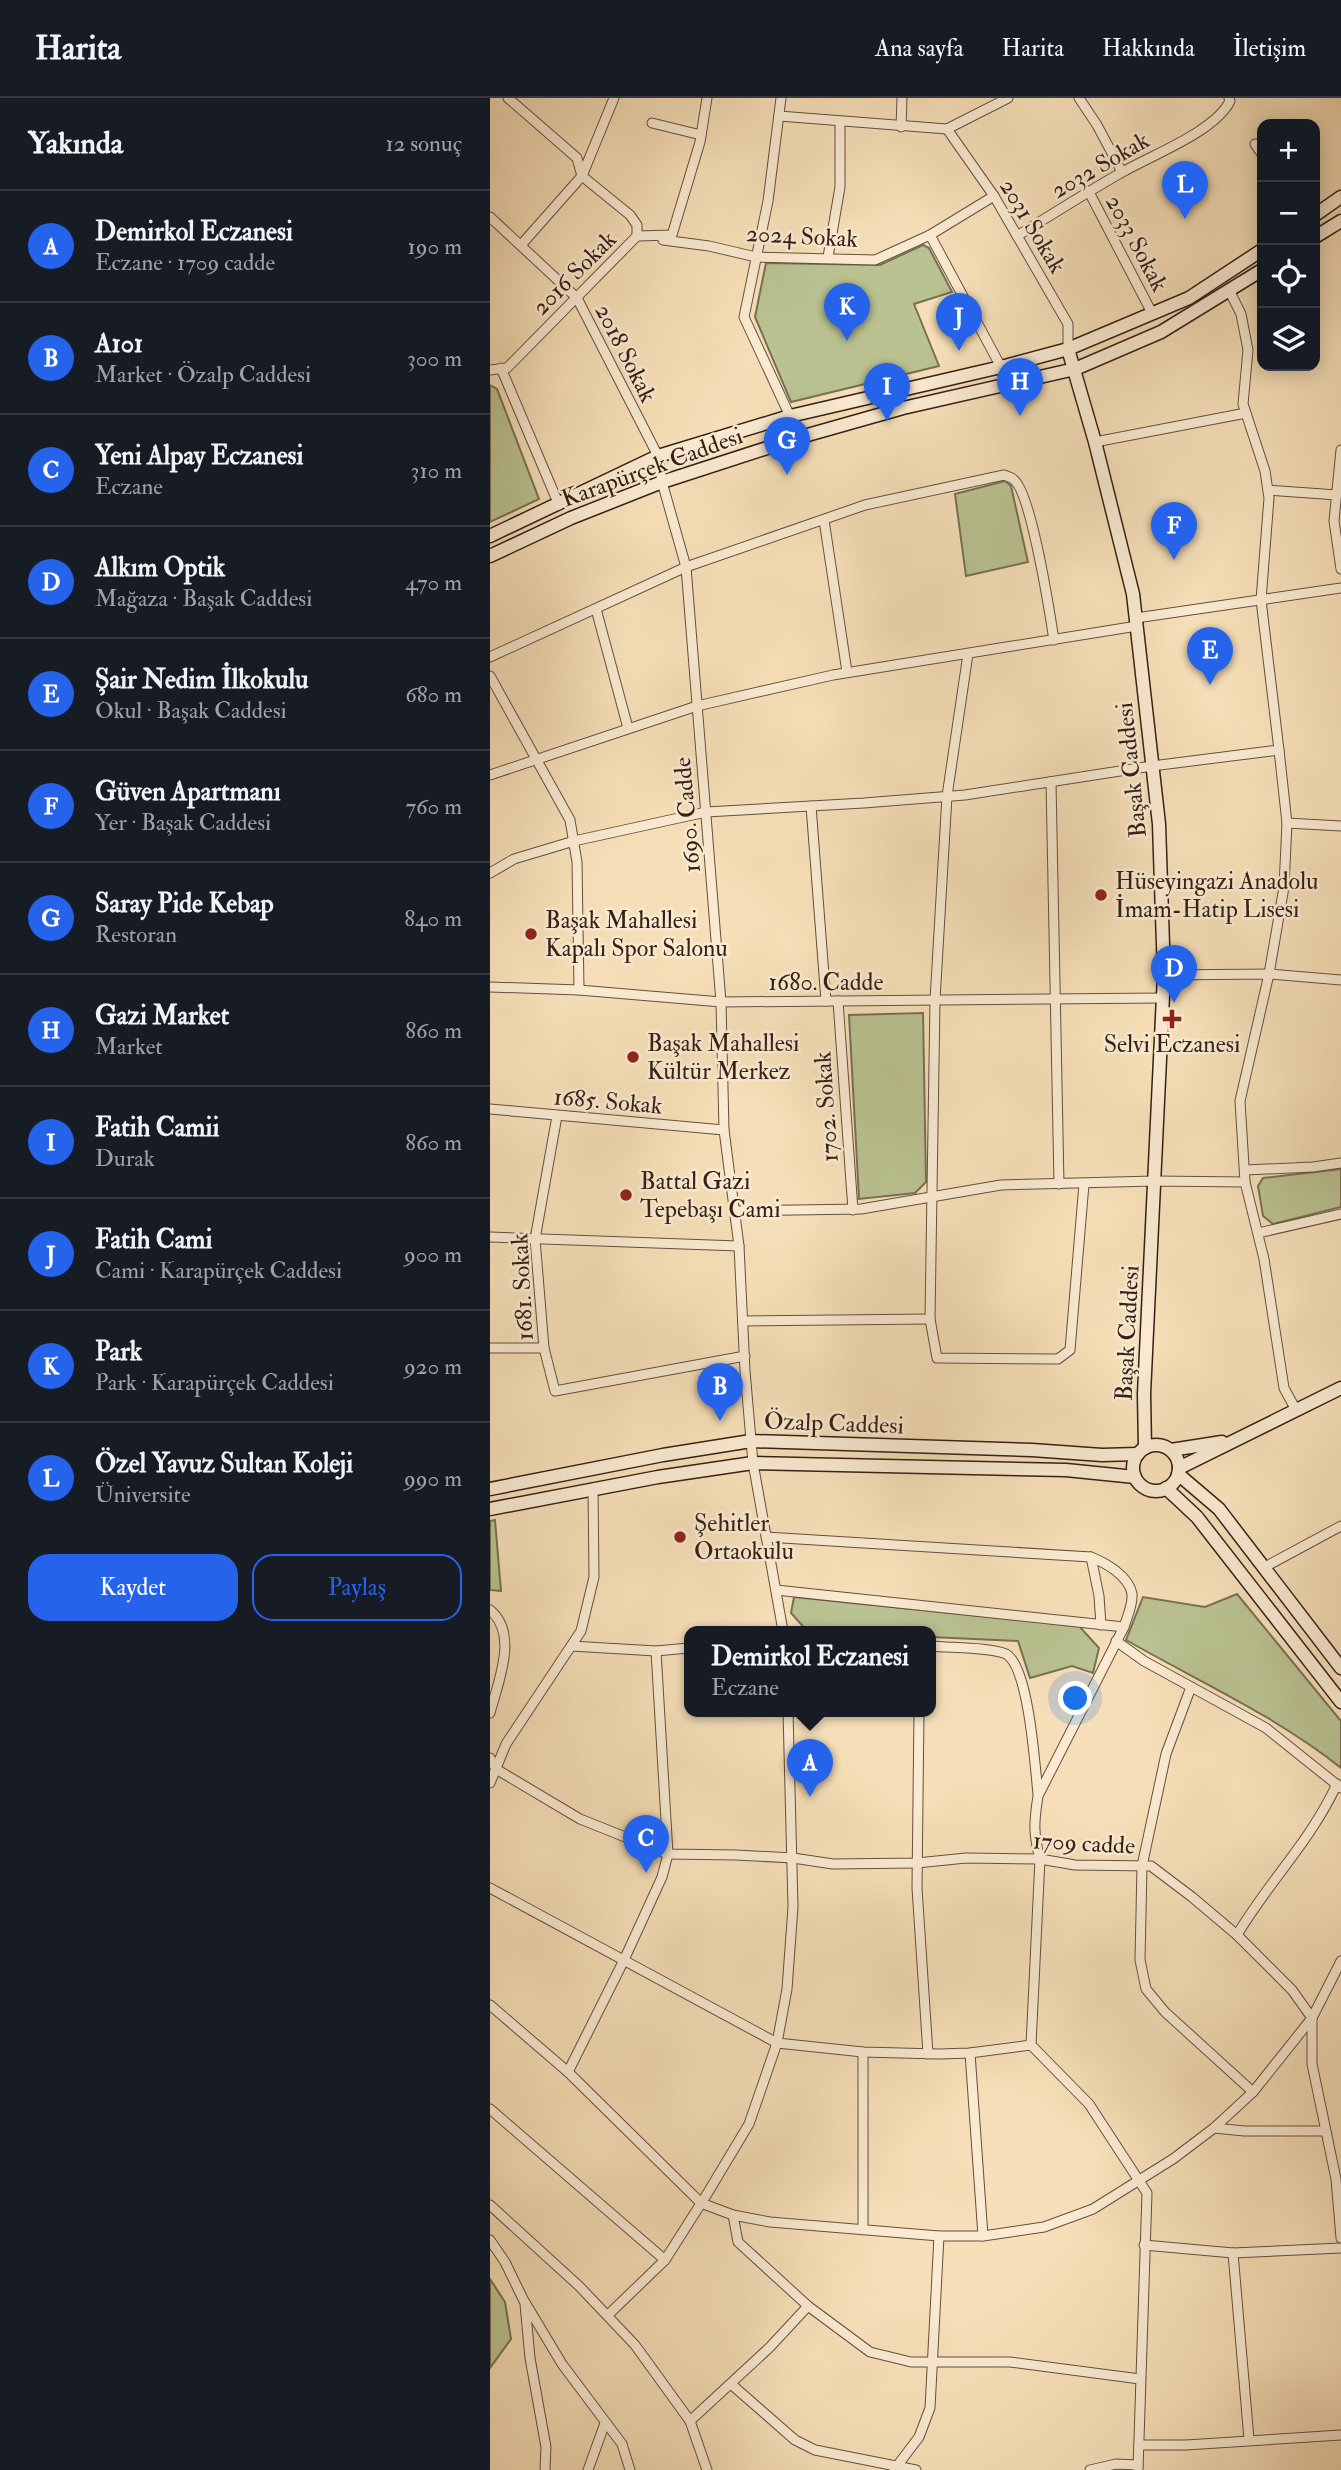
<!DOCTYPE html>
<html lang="tr">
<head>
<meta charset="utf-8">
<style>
	:root { --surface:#171b24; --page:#242831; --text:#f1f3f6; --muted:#9ea1a6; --line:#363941; --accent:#2563eb }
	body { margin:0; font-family:"IM FELL Double Pica",serif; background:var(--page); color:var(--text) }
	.controls { position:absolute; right:21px; top:21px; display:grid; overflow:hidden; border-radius:14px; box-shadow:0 4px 18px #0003 }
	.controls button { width:63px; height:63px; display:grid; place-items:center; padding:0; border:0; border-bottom:2px solid var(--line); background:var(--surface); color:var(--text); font:35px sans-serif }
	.you { position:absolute; left:586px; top:1601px; width:24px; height:24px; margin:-18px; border:5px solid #fff; border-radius:50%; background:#1a73e8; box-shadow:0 0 0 10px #1a73e833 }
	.badge { display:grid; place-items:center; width:46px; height:46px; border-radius:50%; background:var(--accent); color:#fff; font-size:23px; font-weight:700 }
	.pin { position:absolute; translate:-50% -58px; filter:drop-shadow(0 2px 4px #0008) }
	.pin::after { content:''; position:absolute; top:37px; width:24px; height:21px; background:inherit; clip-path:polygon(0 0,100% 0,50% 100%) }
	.popup { position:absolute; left:194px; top:1528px; width:252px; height:91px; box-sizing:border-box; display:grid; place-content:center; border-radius:14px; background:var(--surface); filter:drop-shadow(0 2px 5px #0005); font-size:23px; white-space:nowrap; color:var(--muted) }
	.popup b { font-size:26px; color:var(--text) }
	.popup::after { content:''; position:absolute; left:50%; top:100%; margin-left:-14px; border:14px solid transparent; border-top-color:var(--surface) }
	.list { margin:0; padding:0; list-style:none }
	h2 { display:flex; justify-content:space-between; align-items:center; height:91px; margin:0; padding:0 28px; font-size:30px }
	h2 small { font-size:23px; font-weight:400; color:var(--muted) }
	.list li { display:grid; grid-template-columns:46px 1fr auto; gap:21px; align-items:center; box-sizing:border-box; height:112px; padding:0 28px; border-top:2px solid var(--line) }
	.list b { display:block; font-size:26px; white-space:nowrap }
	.list p { margin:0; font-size:23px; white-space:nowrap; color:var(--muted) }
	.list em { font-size:23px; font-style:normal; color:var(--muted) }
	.actions { display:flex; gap:14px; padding:21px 28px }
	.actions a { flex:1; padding:16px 0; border:2px solid var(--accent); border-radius:21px; text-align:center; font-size:24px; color:var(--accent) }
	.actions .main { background:var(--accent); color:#fff }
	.icon { flex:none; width:38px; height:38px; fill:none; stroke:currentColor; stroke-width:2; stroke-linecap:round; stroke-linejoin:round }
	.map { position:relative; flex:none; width:851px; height:2372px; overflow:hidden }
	header { display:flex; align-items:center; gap:42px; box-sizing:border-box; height:98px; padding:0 35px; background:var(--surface); border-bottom:2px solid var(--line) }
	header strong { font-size:33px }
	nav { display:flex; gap:38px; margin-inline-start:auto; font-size:24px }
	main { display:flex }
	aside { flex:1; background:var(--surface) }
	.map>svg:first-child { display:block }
</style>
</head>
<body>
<header>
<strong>Harita</strong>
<nav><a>Ana sayfa</a><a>Harita</a><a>Hakkında</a><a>İletişim</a></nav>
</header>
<main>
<aside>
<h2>Yakında<small>12 sonuç</small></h2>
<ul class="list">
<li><span class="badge">A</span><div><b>Demirkol Eczanesi</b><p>Eczane · 1709 cadde</p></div><em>190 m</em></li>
<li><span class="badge">B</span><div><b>A101</b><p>Market · Özalp Caddesi</p></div><em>300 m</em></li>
<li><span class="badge">C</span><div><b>Yeni Alpay Eczanesi</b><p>Eczane</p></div><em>310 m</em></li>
<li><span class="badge">D</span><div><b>Alkım Optik</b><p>Mağaza · Başak Caddesi</p></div><em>470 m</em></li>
<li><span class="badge">E</span><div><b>Şair Nedim İlkokulu</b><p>Okul · Başak Caddesi</p></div><em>680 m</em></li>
<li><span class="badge">F</span><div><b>Güven Apartmanı</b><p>Yer · Başak Caddesi</p></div><em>760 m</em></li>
<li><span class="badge">G</span><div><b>Saray Pide Kebap</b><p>Restoran</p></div><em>840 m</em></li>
<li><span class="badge">H</span><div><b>Gazi Market</b><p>Market</p></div><em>860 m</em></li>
<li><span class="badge">I</span><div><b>Fatih Camii</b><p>Durak</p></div><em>860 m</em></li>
<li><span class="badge">J</span><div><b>Fatih Cami</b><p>Cami · Karapürçek Caddesi</p></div><em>900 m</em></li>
<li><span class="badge">K</span><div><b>Park</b><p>Park · Karapürçek Caddesi</p></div><em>920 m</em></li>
<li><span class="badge">L</span><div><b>Özel Yavuz Sultan Koleji</b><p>Üniversite</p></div><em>990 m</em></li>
</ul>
<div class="actions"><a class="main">Kaydet</a><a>Paylaş</a></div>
</aside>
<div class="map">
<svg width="851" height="2372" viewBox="0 0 851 2372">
	<rect width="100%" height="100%" fill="#f6dfb8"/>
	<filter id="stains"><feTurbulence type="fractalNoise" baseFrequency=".00286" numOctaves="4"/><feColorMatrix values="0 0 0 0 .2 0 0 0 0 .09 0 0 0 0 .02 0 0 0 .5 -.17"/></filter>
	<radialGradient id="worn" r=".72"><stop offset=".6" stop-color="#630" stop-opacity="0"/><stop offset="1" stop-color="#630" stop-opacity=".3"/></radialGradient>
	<g fill="#bac291" stroke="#787054" stroke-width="2">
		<path d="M 433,147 L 439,150 L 462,194 L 424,206 L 449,268 L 301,304 L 265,219 L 276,165 L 390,167 Z"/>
		<path d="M 0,287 L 7,291 L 49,401 L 0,424 Z"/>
		<path d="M 515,383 L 521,388 L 538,464 L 476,478 L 465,396 Z"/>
		<path d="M 433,915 L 436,1084 L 425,1095 L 369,1101 L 359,917 Z"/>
		<path d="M 851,1071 L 851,1109 L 783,1126 L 773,1118 L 768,1088 L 773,1080 Z"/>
		<path d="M 5,1422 L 11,1493 L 0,1492 L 0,1423 Z"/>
		<path d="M 747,1496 L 851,1623 L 851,1670 C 786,1618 708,1583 636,1542 L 653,1499 L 715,1509 Z"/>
		<path d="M 304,1499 L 589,1528 L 609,1550 L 603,1575 L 582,1568 L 540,1580 L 528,1543 L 441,1539 L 441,1533 L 317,1533 L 301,1515 Z"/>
		<path d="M 0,2181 L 15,2204 L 21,2241 L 0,2270 Z"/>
	</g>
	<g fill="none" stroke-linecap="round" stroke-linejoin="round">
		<g stroke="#654f3e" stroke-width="11">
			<g id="minor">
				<path d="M 18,0 L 87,60 L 92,78 L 140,117 L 147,127 L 147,138"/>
				<path d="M 291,0 L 278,103 L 254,219 L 310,340"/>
				<path d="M 589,0 L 607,27 L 632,74"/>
				<path d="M 289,18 L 457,31 L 518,0"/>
				<path d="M 162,25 L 211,37"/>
				<path d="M 411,29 L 412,0"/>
				<path d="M 457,31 L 504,98 L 578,226 L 578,251"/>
				<path d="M 765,46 L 772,56"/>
				<path d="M 599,94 L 662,215"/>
				<path d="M 0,119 L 87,200 L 168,358 L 172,384 L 196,469 L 231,904 L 234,1032 L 249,1148 L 255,1273 L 263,1365 L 293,1533"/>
				<path d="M 440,137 L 511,269"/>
				<path d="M 527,138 C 561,117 594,96 629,76 C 659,58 725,34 740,3 L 739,0"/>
				<path d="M 173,142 L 219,148 L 266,159 L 385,162 L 440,137 L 504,98"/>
				<path d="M 31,147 L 92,78 L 124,0"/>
				<path d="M 338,159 L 350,89 L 350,23"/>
				<path d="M 11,270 L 69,407"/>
				<path d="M 0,272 L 17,270 L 147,138 L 182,137 L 210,44 L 217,0"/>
				<path d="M 605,344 L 756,315"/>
				<path d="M 851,352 L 844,423 L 851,471"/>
				<path d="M 778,392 L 847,397"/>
				<path d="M 334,422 L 357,574"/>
				<path d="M 106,511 L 138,630"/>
				<path d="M 646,520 L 851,490"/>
				<path d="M 478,556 L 457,698 L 445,902 L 440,1221 L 447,1260 L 568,1261 L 580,1252 L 594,1086"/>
				<path d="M 0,559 L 196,469 L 375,407 L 514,377 C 518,379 522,379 524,382 C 541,395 560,516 564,542"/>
				<path d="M 0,578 L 80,722 L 87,764 L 89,892"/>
				<path d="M 0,677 L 207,608 L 343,577 L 647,528"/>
				<path d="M 561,684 L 569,1086"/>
				<path d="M 321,708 L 336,903"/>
				<path d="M 797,725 L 851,728"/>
				<path d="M 0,775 L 24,761 L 84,743 L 216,714 L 374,705 L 475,697 L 662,668 L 789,652 L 771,502 L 779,400 L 775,373 L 753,306 L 758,252 L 751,216 L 739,192"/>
				<path d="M 674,877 L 779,876 L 851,882"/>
				<path d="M 0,889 L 89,892 L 231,904 L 673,900"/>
				<path d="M 348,903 L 363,1112"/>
				<path d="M 0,1011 L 234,1032"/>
				<path d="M 67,1018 L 45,1141 L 54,1250 L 65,1293 L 255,1258"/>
				<path d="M 755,1072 L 823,1069 L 851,1065"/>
				<path d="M 755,1084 L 750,1003 L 779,876 L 794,789 L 797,725 L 789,652"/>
				<path d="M 244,1113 L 371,1111 L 511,1087 L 665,1083 L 755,1084 L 774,1161 L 794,1290 L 806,1312"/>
				<path d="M 768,1135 L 851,1116"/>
				<path d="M 0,1139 L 249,1148"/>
				<path d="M 253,1223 L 440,1221"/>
				<path d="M 0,1250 L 54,1250"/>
				<path d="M 276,1439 L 601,1459 C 616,1465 639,1478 642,1496 C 643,1507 637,1519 634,1529 L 548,1698 C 544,1723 543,1736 550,1761 L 541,1947"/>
				<path d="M 601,1459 L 609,1498 L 611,1527"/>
				<path d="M 773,1470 L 851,1428"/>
				<path d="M 286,1492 L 634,1529"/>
				<path d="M 0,1512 C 29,1536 8,1584 0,1615"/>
				<path d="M 626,1543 L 654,1563 L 776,1630 L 851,1690"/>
				<path d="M 81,1548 L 166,1553 L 199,1550"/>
				<path d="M 441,1548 C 459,1550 501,1549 516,1556 C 539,1569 545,1669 548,1696"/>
				<path d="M 701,1589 L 676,1656 L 652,1768 L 650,1862 L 656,1891 L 675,1914 L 763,1994"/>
				<path d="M 429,1613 L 427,1790 L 438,1956"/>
				<path d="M 0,1660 L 6,1671 L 90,1721 L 178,1756 L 246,1757 L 303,1760 L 343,1766 L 427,1765 L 476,1760 L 550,1761 L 585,1767 L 661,1768 L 702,1799 L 747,1837 L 802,1892 L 822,1920 L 763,1994 L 724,2030 L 683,2061 L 603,2111 L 554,2129 L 493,2138 L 449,2138 L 280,2124 L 243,2117 L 211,2105 L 78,1974 L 0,1907"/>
				<path d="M 0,1685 L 16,1646 L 91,1533 L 104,1479 L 103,1391"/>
				<path d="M 0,1790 L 287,1945 L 373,1954 L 449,1956 L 480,1955 L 541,1947 L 599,2006 L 657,2095 L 648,2372"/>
				<path d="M 747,1837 C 779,1783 820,1744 847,1686"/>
				<path d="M 851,1863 L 822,1920 L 822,1966 L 846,2081 L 851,2140"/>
				<path d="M 480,1955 L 493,2138"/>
				<path d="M 78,1974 L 134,1862 L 172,1779 L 178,1756 L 166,1553"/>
				<path d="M 0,2011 L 175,2162"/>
				<path d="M 724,2030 L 754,2033 L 834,2033"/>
				<path d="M 0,2107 L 89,2188 L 145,2247 L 200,2323 L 217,2372"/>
				<path d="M 243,2117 L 248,2144 L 318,2208 L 380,2254 L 421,2264 L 520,2264 L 650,2281"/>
				<path d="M 373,2131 L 373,1954"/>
				<path d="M 0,2142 L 15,2164 L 33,2201 L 72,2266 L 132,2346 L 140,2372"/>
				<path d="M 654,2147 L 743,2155"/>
				<path d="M 35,2206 L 40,2260 L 56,2349 L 55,2372"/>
				<path d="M 118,2217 L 175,2162 L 217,2096 L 259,2026 L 287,1945 L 297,1891 L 303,1809 L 298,1613"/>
				<path d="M 241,2286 L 305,2342 L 325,2352 L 426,2372"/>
				<path d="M 200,2323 L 280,2249 L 318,2208"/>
				<path d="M 759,2341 L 743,2155 L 851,2150"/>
				<path d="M 649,2347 L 696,2347 L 851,2337"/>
				<path d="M 98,2372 L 115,2325"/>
				<path d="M 404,2372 L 429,2339 L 440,2310 L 449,2138"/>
				<path d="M 600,2372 L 626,2366 L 648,2367"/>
			</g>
		</g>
		<g stroke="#351f16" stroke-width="15">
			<g id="secondary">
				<path d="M 825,117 L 851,99"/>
				<path d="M 825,139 L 851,123"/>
				<path d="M 578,251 L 605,344 L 643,496 L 669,726 L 674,877 L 654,1296 L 655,1350"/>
				<path d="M 0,438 L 168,358 L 300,318 L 511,269 L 578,251 L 699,200 L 772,152"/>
				<path d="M 0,458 L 81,420 L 172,384 L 314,338 L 413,310 L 585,271 L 671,234 L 772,172"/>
				<circle cx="666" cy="1370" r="23"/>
				<path d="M 681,1352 L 732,1344"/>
				<path d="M 689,1370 L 851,1290"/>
				<path d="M 688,1376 L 729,1411 L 851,1570"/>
				<path d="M 676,1390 L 707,1419 L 851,1604"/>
				<path d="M 0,1391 L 173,1357 L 261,1343 L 542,1352 L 612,1357 L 648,1356"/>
				<path d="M 0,1411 L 168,1379 L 263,1365 L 576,1372 L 645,1379"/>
			</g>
		</g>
		<use href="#minor" stroke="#f9ead1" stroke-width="9"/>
		<use href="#secondary" stroke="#f9ead1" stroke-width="12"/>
	</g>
	<g fill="#8f2418" stroke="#f9ead1" stroke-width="2.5">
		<circle cx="611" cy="797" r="7"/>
		<circle cx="41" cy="836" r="7"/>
		<path d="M678.5 910.5h7v7h7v7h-7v7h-7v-7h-7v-7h7z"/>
		<circle cx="143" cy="959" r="7"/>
		<circle cx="136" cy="1097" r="7"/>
		<circle cx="190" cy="1439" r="7"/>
	</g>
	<g text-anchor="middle" stroke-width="5" stroke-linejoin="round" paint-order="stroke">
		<g font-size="24" fill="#351f16" stroke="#f9ead1">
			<text transform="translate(610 67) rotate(-30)" y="8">2032 Sokak</text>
			<text transform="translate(543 128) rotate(59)" y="8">2031 Sokak</text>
			<text transform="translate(312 138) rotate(3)" y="8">2024 Sokak</text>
			<text transform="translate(647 145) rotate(62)" y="8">2033 Sokak</text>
			<text transform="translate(84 175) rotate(-45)" y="8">2016 Sokak</text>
			<text transform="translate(136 255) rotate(63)" y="8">2018 Sokak</text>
			<text transform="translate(162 369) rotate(-20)" y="8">Karapürçek Caddesi</text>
			<text transform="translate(641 672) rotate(-96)" y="8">Başak Caddesi</text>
			<text transform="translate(197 717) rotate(-95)" y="8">1690. Cadde</text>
			<text x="336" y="892">1680. Cadde</text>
			<text transform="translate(118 1003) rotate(5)" y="8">1685. Sokak</text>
			<text transform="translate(336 1009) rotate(-94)" y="8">1702. Sokak</text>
			<text transform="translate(32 1189) rotate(-93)" y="8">1681. Sokak</text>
			<text transform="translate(637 1235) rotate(-87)" y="8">Başak Caddesi</text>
			<text transform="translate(344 1325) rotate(2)" y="8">Özalp Caddesi</text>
			<text transform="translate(594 1745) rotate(3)" y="8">1709 cadde</text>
		</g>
		<g font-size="24" fill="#351f16" stroke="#f9ead1" text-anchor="start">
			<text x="625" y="791">Hüseyingazi Anadolu<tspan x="625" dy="28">İmam-Hatip Lisesi</tspan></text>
			<text x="55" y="830">Başak Mahallesi<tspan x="55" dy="28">Kapalı Spor Salonu</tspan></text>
			<text x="157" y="953">Başak Mahallesi<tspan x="157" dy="28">Kültür Merkez</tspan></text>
			<text x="682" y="954" text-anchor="middle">Selvi Eczanesi</text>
			<text x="150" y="1091">Battal Gazi<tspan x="150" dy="28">Tepebaşı Cami</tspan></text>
			<text x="204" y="1433">Şehitler<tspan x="204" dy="28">Ortaokulu</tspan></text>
		</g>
	</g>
	<rect width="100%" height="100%" filter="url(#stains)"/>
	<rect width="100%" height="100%" fill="url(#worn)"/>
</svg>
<div class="controls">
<button>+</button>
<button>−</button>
<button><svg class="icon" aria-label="locate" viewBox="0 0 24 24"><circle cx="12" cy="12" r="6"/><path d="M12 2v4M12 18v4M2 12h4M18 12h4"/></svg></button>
<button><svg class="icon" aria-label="layers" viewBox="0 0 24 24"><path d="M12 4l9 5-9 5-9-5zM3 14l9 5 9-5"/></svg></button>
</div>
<div class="you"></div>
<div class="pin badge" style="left:320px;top:1699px">A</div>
<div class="popup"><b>Demirkol Eczanesi</b>Eczane</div>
<div class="pin badge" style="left:230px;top:1323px">B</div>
<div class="pin badge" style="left:156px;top:1775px">C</div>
<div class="pin badge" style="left:684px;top:905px">D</div>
<div class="pin badge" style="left:720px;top:587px">E</div>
<div class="pin badge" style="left:684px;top:462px">F</div>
<div class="pin badge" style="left:297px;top:377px">G</div>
<div class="pin badge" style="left:530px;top:318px">H</div>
<div class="pin badge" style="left:397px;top:323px">I</div>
<div class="pin badge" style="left:469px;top:253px">J</div>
<div class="pin badge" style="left:357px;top:243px">K</div>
<div class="pin badge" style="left:695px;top:121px">L</div>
</div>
</main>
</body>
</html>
